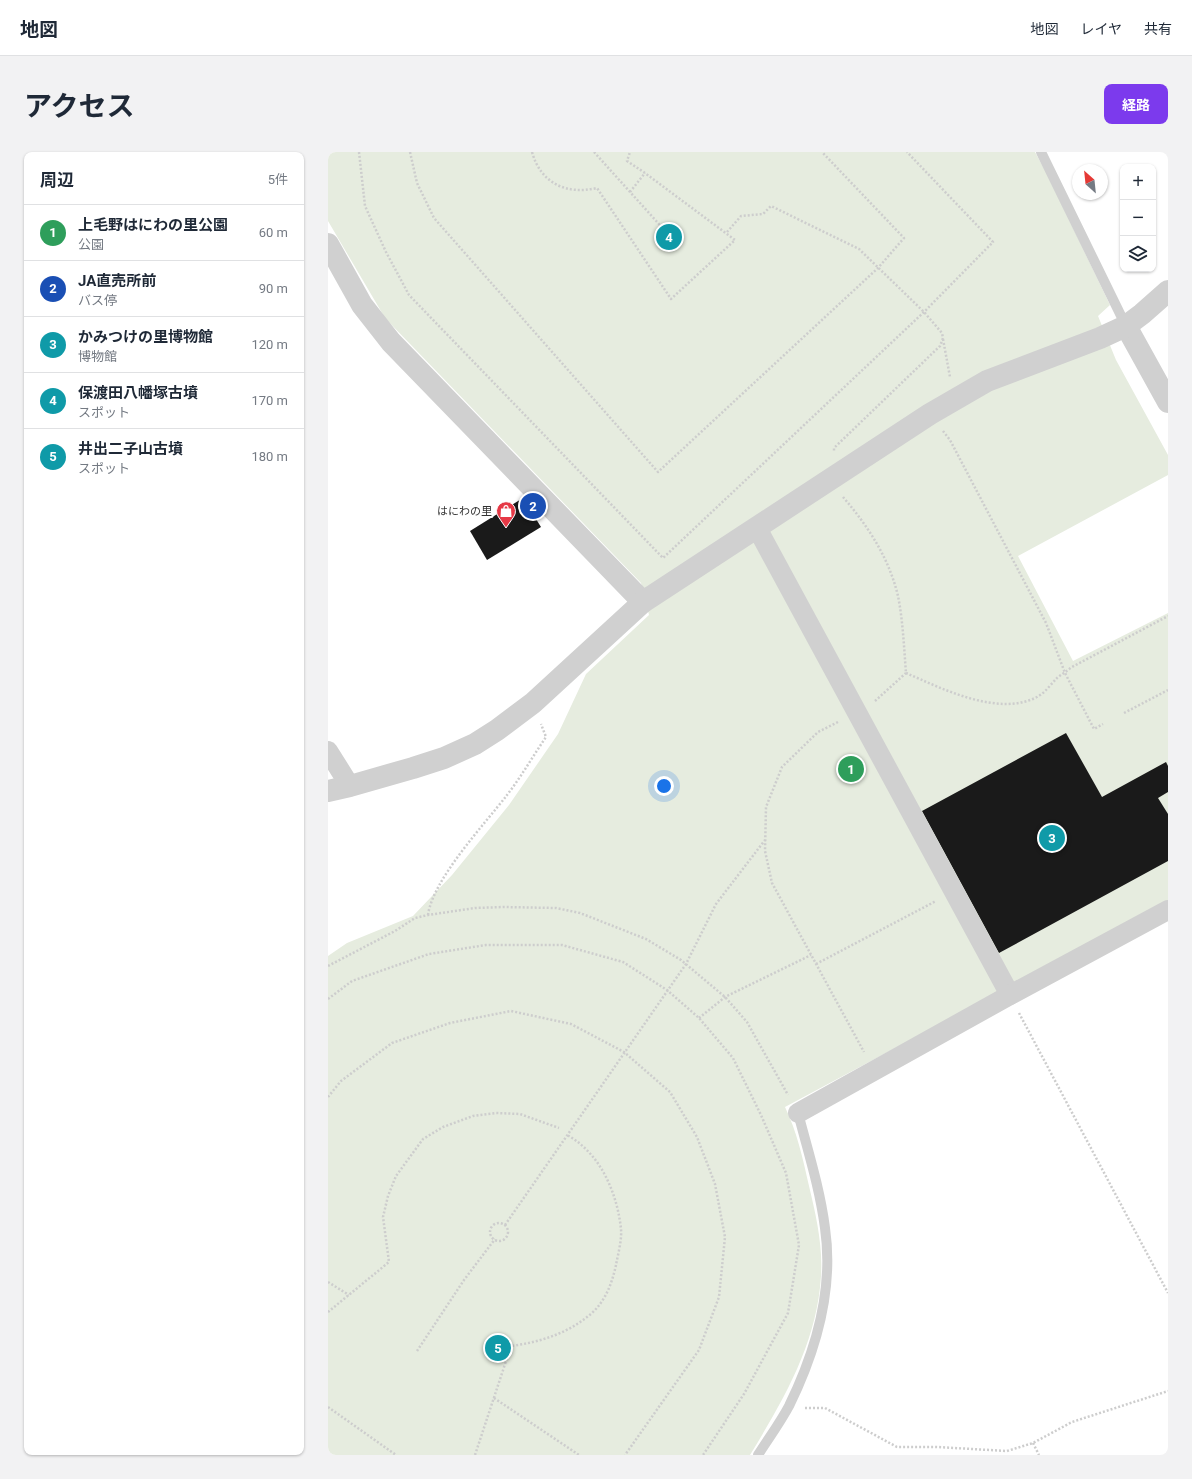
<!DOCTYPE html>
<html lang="ja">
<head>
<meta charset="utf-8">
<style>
	:root { --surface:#fff; --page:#f2f2f3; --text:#1f2937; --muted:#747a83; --line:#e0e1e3; --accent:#7c3aed }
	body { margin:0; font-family:Roboto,"Noto Sans JP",sans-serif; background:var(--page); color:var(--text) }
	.controls { position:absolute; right:12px; top:12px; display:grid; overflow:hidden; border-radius:8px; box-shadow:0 1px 3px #0004 }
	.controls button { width:36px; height:36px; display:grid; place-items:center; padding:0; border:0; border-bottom:1px solid var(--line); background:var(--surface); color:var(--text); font:20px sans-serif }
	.compass { position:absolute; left:744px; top:12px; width:36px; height:36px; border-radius:50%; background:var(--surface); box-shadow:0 1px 3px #0004; rotate:333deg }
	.you { position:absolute; left:336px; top:634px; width:14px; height:14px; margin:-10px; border:3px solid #fff; border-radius:50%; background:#1a73e8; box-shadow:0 0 0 6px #1a73e833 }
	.badge { display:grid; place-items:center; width:26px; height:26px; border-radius:50%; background:var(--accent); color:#fff; font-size:13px; font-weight:700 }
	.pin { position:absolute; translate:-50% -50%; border:2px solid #fff; box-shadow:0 1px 4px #0006 }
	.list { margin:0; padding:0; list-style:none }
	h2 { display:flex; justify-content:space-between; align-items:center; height:52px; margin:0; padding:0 16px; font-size:17px }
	h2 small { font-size:13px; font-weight:400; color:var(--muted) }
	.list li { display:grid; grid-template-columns:26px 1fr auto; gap:12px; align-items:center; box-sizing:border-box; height:56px; padding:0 16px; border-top:1px solid var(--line) }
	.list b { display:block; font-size:15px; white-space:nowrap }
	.list p { margin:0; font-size:13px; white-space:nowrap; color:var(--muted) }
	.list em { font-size:13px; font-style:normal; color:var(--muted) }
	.icon { flex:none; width:22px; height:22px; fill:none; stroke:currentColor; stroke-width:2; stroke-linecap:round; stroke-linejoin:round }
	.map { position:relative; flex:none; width:840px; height:1303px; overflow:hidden; border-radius:8px }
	header { display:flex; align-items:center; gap:24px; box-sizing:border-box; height:56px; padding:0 20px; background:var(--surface); border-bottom:1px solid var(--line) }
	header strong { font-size:19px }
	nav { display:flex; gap:22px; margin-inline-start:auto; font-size:14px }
	.intro { display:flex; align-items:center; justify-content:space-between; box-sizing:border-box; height:96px; padding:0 24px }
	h1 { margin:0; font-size:28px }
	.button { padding:10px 18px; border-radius:8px; background:var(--accent); color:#fff; font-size:14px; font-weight:700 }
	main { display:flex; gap:24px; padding:0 24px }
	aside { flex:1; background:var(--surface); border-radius:8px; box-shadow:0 1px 3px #0004 }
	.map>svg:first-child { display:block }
</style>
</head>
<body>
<header>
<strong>地図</strong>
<nav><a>地図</a><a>レイヤ</a><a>共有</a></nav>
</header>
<div class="intro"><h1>アクセス</h1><a class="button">経路</a></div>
<main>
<aside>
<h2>周辺<small>5件</small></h2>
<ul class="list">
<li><span class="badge" style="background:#2e9e5b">1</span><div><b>上毛野はにわの里公園</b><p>公園</p></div><em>60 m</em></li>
<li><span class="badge" style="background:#1a4fb4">2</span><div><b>JA直売所前</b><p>バス停</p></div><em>90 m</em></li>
<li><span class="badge" style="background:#0f9aa8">3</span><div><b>かみつけの里博物館</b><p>博物館</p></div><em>120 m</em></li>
<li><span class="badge" style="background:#0f9aa8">4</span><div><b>保渡田八幡塚古墳</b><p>スポット</p></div><em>170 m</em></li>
<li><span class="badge" style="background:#0f9aa8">5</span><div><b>井出二子山古墳</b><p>スポット</p></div><em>180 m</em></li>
</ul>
</aside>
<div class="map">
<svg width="840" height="1303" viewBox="0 0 840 1303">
	<rect width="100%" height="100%" fill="#fff"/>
	<path fill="#e6ecdf" d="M 0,0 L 707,0 L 720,24 L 782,153 L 770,164 L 788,208 L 840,303 L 840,323 L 690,404 L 745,509 L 840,461 L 840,750 L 457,955 C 469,980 475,1007 481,1034 C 488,1063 495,1094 493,1124 C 489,1191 456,1247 422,1303 L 0,1303 L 0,804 L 19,791 L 85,764 L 124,723 L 181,653 L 230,582 L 258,522 L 321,463 L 313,431 L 57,166 L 0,69 Z"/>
	<g fill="#1a1a1a">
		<path d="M 195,346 L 213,375 L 159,408 L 142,379 Z"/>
		<path d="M 738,581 L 774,645 L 838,610 L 840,614 L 840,640 L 830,646 L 840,662 L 840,709 L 671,801 L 594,659 Z"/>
	</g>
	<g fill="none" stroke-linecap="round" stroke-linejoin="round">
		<g stroke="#cdcdcd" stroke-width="2.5" stroke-dasharray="2 2" stroke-linecap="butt">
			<path d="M 31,0 L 37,54 L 58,100 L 81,143 L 335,406 L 596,160 L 665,90 L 579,0"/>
			<path d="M 82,0 L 89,31 L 106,66 L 330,320 L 550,116 L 576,86 L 494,0"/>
			<path d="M 204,0 C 213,32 239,43 269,36 L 343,147 L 407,88 L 317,21 L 299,9 L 302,0"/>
			<path d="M 266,0 L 349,92"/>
			<path d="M 302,40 L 317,21"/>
			<path d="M 399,80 L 413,64 L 435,62 L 443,54 L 531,97 L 596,160 L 614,181 L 615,186 L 612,194 L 506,296 L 506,299"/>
			<path d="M 615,187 L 622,225"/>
			<path d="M 615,279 L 622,288 L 718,471 L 737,521 L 766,577 L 775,572"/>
			<path d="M 515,345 C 540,374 561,406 570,444 C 575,469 576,496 578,521"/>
			<path d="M 578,521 C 615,537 670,565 709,545 C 717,541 723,532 729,526 C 734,522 739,519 744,515 L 840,464"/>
			<path d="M 547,549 L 578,521"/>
			<path d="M 796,561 L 840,538"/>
			<path d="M 510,570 L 490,580 L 454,615 L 438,655 L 437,699 L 444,731 L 536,900"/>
			<path d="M 100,763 C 105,727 156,673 179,643 C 193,625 205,604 218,585 L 213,572"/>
			<path d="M 488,812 L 608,749"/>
			<path d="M 0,814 L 67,779 L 87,766 L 100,763 L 147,756 L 176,755 L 228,756 L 252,761 L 318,787 L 353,808 L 397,845 L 419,870 L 460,943"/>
			<path d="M 0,847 L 24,829 L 101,802 L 158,793 L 234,793 L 295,810 L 339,838 L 371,866 L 405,906 L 433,963 L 458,1021 L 471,1093 L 460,1161 L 416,1242 L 375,1303"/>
			<path d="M 691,861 L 840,1141"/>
			<path d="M 371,866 L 397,845 L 483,803"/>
			<path d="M 0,945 L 13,929 L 64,891 L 122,871 L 183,859 L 243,872 L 296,900 L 342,940 L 369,985 L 387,1032 L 397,1085 L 391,1145 L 371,1198 L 297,1303"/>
			<circle cx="171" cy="1080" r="9"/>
			<path d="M 177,1073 L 358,812 L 388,752 L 437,688"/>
			<path d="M 0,1130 L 21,1143"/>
			<path d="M 0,1160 L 61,1110 L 55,1065 L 60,1044 L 68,1024 L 95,987 L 115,975 L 145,964 L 168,961 L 192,962 L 231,976"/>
			<path d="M 89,1199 L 136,1128 L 167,1087"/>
			<path d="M 166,1246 L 251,1303"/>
			<path d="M 0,1255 L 68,1303"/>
			<path d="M 477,1256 L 497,1256 L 569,1295 L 609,1295 L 679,1299 L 705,1291 L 744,1270 L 840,1239"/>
			<path d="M 705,1291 L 711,1303"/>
			<path d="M 147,1303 L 183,1194 C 213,1190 241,1181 264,1161 C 278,1148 284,1131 288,1113 C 290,1102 294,1088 293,1077 C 289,1040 272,1001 239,983"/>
		</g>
		<g stroke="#d0d0d0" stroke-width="10">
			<path d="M 713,0 L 798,174"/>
			<path d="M 430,1303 C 440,1287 452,1271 461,1254 C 488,1199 506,1138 497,1076 C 492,1037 480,999 470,961"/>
		</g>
		<g stroke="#d0d0d0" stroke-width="20">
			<path d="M 429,376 L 682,843"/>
			<path d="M 0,599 L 22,634"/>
			<path d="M 470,961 L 682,843 L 840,758"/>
		</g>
		<g stroke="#d0d0d0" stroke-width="22">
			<path d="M 0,92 L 34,153 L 63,190 L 315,450"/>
			<path d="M 798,174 L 840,250"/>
			<path d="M 0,639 L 22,634 L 85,616 L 116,606 L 147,592 L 169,578 L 205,551 L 315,450 L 602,262 L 659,229 L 772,186 L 798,174 L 814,162 L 840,139"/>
		</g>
	</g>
	<defs>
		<g id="shop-pin" transform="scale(1)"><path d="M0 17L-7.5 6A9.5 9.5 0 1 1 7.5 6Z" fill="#e63946" stroke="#fff"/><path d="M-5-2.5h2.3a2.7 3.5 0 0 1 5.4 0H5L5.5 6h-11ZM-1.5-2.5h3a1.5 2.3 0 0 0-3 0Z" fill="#fff"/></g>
	</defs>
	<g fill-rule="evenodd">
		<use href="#shop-pin" x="178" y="359"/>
	</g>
	<g text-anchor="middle" stroke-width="4" stroke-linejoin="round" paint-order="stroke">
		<g font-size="11" fill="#333" stroke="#fff" text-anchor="end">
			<text x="164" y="363">はにわの里</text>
		</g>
	</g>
</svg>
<div class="controls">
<button>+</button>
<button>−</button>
<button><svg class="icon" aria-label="layers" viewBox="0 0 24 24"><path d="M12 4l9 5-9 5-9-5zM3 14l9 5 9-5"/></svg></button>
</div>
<svg class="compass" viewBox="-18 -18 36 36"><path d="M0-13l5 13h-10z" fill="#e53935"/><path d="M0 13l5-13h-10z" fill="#747a83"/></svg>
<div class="you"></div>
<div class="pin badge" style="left:523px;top:617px;background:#2e9e5b">1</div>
<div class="pin badge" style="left:205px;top:354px;background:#1a4fb4">2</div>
<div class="pin badge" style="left:724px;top:686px;background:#0f9aa8">3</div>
<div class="pin badge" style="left:341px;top:85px;background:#0f9aa8">4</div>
<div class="pin badge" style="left:170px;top:1196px;background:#0f9aa8">5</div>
</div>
</main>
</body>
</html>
